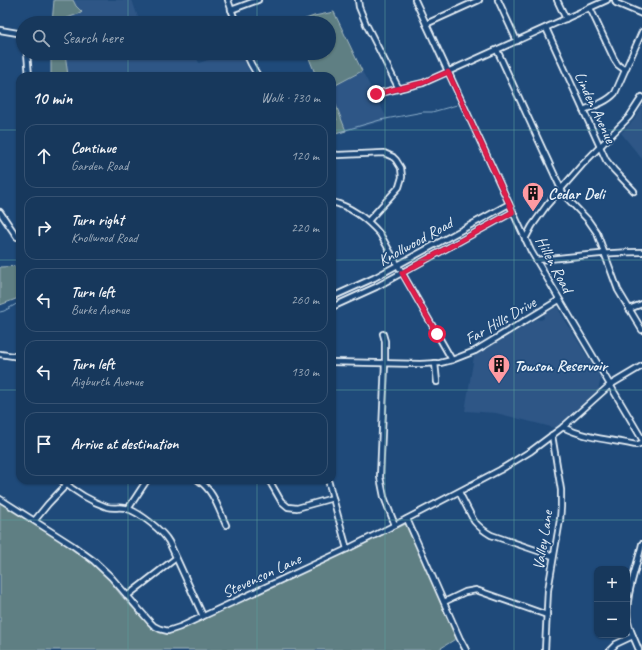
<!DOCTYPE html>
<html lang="en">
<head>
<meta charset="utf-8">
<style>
	:root { --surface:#17385c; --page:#203f62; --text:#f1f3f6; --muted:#9eacbb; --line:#365272 }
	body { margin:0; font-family:Caveat,sans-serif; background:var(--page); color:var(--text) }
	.controls { position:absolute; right:12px; bottom:12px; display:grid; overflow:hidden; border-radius:8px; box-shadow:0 1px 3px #0004 }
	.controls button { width:36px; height:36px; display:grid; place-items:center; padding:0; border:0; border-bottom:1px solid var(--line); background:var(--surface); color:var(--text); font:20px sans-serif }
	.stop { position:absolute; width:12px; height:12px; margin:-9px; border:3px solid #e11d48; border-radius:50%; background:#fff }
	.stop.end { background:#e11d48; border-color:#fff; box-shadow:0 1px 4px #0008 }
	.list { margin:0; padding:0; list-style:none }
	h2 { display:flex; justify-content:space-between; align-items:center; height:52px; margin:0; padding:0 16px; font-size:17px }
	h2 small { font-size:13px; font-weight:400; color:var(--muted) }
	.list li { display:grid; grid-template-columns:26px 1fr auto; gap:12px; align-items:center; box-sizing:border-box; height:64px; margin:0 8px 8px; padding:0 8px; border:1px solid var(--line); border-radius:12px }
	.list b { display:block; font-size:15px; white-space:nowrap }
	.list p { margin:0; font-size:13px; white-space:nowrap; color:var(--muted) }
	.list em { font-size:13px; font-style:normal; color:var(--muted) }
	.icon { flex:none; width:22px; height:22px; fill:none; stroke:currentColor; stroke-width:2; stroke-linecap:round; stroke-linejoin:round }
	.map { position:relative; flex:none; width:642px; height:650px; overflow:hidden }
	.search { position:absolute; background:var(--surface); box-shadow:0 1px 3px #0004; left:16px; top:16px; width:320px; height:44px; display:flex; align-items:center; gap:10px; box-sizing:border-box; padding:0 14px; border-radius:22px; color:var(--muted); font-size:15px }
	.panel { position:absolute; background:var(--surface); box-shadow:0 1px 3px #0004; left:16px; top:72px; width:320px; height:412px; border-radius:12px }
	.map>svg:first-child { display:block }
</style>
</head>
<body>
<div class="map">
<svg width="642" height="650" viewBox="0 0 642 650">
	<rect width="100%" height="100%" fill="#1f4a7a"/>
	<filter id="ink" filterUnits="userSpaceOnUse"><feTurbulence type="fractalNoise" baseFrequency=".025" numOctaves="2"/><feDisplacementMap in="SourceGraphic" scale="8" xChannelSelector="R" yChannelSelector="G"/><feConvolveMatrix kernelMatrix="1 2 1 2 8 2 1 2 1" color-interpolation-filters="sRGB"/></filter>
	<g filter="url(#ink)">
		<g fill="#2d5686">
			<path d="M 57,0 L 132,0 L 140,23 L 58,23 Z"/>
			<path d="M 60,53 L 195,53 L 199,63 L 228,53 L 243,53 L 245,60 L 245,63 L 252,76 L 60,76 Z"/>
			<path d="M 362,71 L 388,120 L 346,131 L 332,95 L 332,87 Z"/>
			<path d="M 642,106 L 642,159 L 621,133 L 634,120 Z"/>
			<path d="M 557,307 L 601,379 L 598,390 L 555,428 L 496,413 L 465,411 L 474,356 L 537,319 L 541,320 L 544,318 L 544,314 Z"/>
		</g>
		<g fill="#5f7f83" stroke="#a4b8be">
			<path d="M 54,0 L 73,0 L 76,6 L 82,12 L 81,13 L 67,18 L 66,23 L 52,23 Z"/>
			<path d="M 334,12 L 362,71 L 332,87 L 332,76 L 316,76 L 307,53 L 329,53 L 329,23 L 297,23 L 297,22 L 314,16 Z"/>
			<path d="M 51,53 L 65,53 L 68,76 L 51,75 Z"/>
			<path d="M 332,95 L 346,131 L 332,135 L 332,122 L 337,120 L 332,105 Z"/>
			<path d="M 20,266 L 20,296 L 16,299 L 0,305 L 0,267 Z"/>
			<path d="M 0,501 L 38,527 L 67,544 L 96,565 L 109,580 L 124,599 L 152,628 L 160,632 L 172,633 L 359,546 L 406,524 L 457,638 L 438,650 L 0,650 Z"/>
		</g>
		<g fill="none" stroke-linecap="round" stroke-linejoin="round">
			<g stroke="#8badc9" stroke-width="1">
				<path d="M 332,134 L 380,120 L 423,112 L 432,112 L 457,105"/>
				<path d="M 0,312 L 4,311 L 20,302"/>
			</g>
			<g stroke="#e8f1f8" stroke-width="8">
				<g id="minor">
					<path d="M 228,0 L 236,23"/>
					<path d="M 358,0 L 359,7 L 366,24 L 399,89"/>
					<path d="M 415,0 L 531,251 L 642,439"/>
					<path d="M 498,0 L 517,41"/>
					<path d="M 557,0 L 566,19"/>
					<path d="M 615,0 L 616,3 L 642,14"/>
					<path d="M 590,8 L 614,59 L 618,65 L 625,70"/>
					<path d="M 231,10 L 258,0"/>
					<path d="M 426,24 L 479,0"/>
					<path d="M 546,28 L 606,160 L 614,170 L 634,191"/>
					<path d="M 0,30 L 23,34"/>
					<path d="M 497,50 L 561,189 L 564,195 L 588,220 L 597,233 L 618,290 L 642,330"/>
					<path d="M 27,53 L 29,76"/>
					<path d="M 246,53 L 251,64 L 258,76"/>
					<path d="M 376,94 L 423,83 L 607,0"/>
					<path d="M 583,110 C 594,106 607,102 615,93 L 642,32"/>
					<path d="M 332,154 L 338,155 L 384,153 L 393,157 L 396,160 L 401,168 L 402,177 L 399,187 L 368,221"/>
					<path d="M 332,202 C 352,207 367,219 380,234 L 452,360"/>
					<path d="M 0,212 L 17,237 L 20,236"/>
					<path d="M 525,239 L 532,226 L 547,205 L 582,165 L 629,117 L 642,97"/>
					<path d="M 536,260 C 571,257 606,252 642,252"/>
					<path d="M 332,297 L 374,278 L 509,204"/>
					<path d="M 332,307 L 376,287 L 513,212"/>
					<path d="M 629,309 L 642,304"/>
					<path d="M 383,334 L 385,341 L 385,363 L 380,477 L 384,497 L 395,525"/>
					<path d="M 0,354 L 20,357"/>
					<path d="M 332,362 L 420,364 L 440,363 L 452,360 L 475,351 L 559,300"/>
					<path d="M 435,363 L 437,382"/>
					<path d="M 563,427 C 584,438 613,440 636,445 L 642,443"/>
					<path d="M 61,480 C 74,491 90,501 107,507 C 114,509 122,506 128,509 C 140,513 163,531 169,542 L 203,616"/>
					<path d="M 198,480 C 214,491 218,508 226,525"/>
					<path d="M 269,480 L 281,501 L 288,507 L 297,508 L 333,498"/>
					<path d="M 328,480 L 347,549"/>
					<path d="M 459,492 L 474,521 C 479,527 484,531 491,535 L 553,556"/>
					<path d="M 0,499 L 72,545 L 94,561 L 111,577 L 150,622 L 154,626 L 160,629 L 168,631 L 180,627 L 347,549 L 395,525 L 500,470 L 531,451 L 563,427 L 610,385 L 642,366"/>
					<path d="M 128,509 L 147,480"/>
					<path d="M 407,519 L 460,639 L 466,650"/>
					<path d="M 35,520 L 48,504 L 71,480"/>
					<path d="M 127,596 L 176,558"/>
					<path d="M 444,602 L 465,592 L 476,590 L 547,615"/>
					<path d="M 545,650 L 548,590 L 560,520 L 561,507 L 561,490 L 552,435"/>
					<path d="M 610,650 L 616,644 L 633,636"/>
					<path d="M 639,650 C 635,640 630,631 628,621 C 624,597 637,567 642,544"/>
				</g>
			</g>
			<use href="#minor" stroke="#1f4a7a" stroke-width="4.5"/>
		</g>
	</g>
	<g fill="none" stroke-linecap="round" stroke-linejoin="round" filter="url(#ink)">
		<path stroke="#e11d48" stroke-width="5" d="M 376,94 L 422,83 L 448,72 L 513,212 L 402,273 L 437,334"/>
	</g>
	<path fill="none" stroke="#5ba19e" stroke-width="1" stroke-opacity="0.55" d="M 128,0 L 128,23M 257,0 L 257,23M 385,0 L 385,650M 514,0 L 514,650M 128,53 L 128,76M 257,53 L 257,76M 0,130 L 20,130M 332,130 L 642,130M 0,260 L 20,260M 332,260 L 642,260M 0,390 L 20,390M 332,390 L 642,390M 128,480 L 128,650M 257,480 L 257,650M 0,520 L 642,520"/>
	<defs>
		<g id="building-pin" transform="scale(1.15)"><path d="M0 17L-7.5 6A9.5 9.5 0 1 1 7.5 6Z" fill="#ff9aa2" stroke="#1f4a7a"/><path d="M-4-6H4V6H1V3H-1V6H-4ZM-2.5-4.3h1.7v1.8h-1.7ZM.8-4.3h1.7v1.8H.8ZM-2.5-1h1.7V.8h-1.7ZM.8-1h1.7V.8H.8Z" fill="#111"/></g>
	</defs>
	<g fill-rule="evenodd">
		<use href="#building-pin" x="533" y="193"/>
		<use href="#building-pin" x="499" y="365"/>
	</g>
	<g text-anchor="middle" stroke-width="3.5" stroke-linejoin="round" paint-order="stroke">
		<g font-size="16" fill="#e8f1f8" stroke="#1f4a7a">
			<text transform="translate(596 107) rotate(65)" y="6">Linden Avenue</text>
			<text transform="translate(415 241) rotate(-29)" y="6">Knollwood Road</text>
			<text transform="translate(555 264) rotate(62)" y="6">Hillen Road</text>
			<text transform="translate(500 320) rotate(-30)" y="6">Far Hills Drive</text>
			<text transform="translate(542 540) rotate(-81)" y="6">Valley Lane</text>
			<text transform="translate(261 575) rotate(-25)" y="6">Stevenson Lane</text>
		</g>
		<g font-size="16" font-weight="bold" fill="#e8f1f8" stroke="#1f4a7a" text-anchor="start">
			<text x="548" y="199">Cedar Deli</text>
			<text x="514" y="371">Towson Reservoir</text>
		</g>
	</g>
</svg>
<div class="controls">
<button>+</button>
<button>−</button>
</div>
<div class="stop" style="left:437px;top:334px"></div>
<div class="stop end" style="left:376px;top:94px"></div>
<div class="search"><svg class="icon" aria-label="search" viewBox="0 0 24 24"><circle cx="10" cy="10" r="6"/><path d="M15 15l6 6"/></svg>Search here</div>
<section class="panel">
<h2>10 min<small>Walk · 730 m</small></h2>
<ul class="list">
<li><svg class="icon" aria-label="ahead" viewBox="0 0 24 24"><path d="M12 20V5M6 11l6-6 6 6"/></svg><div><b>Continue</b><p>Garden Road</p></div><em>120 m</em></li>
<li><svg class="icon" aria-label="right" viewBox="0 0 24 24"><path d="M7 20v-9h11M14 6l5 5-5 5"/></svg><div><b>Turn right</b><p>Knollwood Road</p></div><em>220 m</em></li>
<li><svg class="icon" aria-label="left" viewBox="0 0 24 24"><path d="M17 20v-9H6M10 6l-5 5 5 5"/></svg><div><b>Turn left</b><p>Burke Avenue</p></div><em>260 m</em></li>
<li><svg class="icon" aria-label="left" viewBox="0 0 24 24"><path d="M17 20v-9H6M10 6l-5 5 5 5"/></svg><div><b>Turn left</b><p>Aigburth Avenue</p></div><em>130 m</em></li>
<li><svg class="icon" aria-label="arrive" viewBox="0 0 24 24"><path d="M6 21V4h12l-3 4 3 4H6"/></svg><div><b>Arrive at destination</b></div></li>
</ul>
</section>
</div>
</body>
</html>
